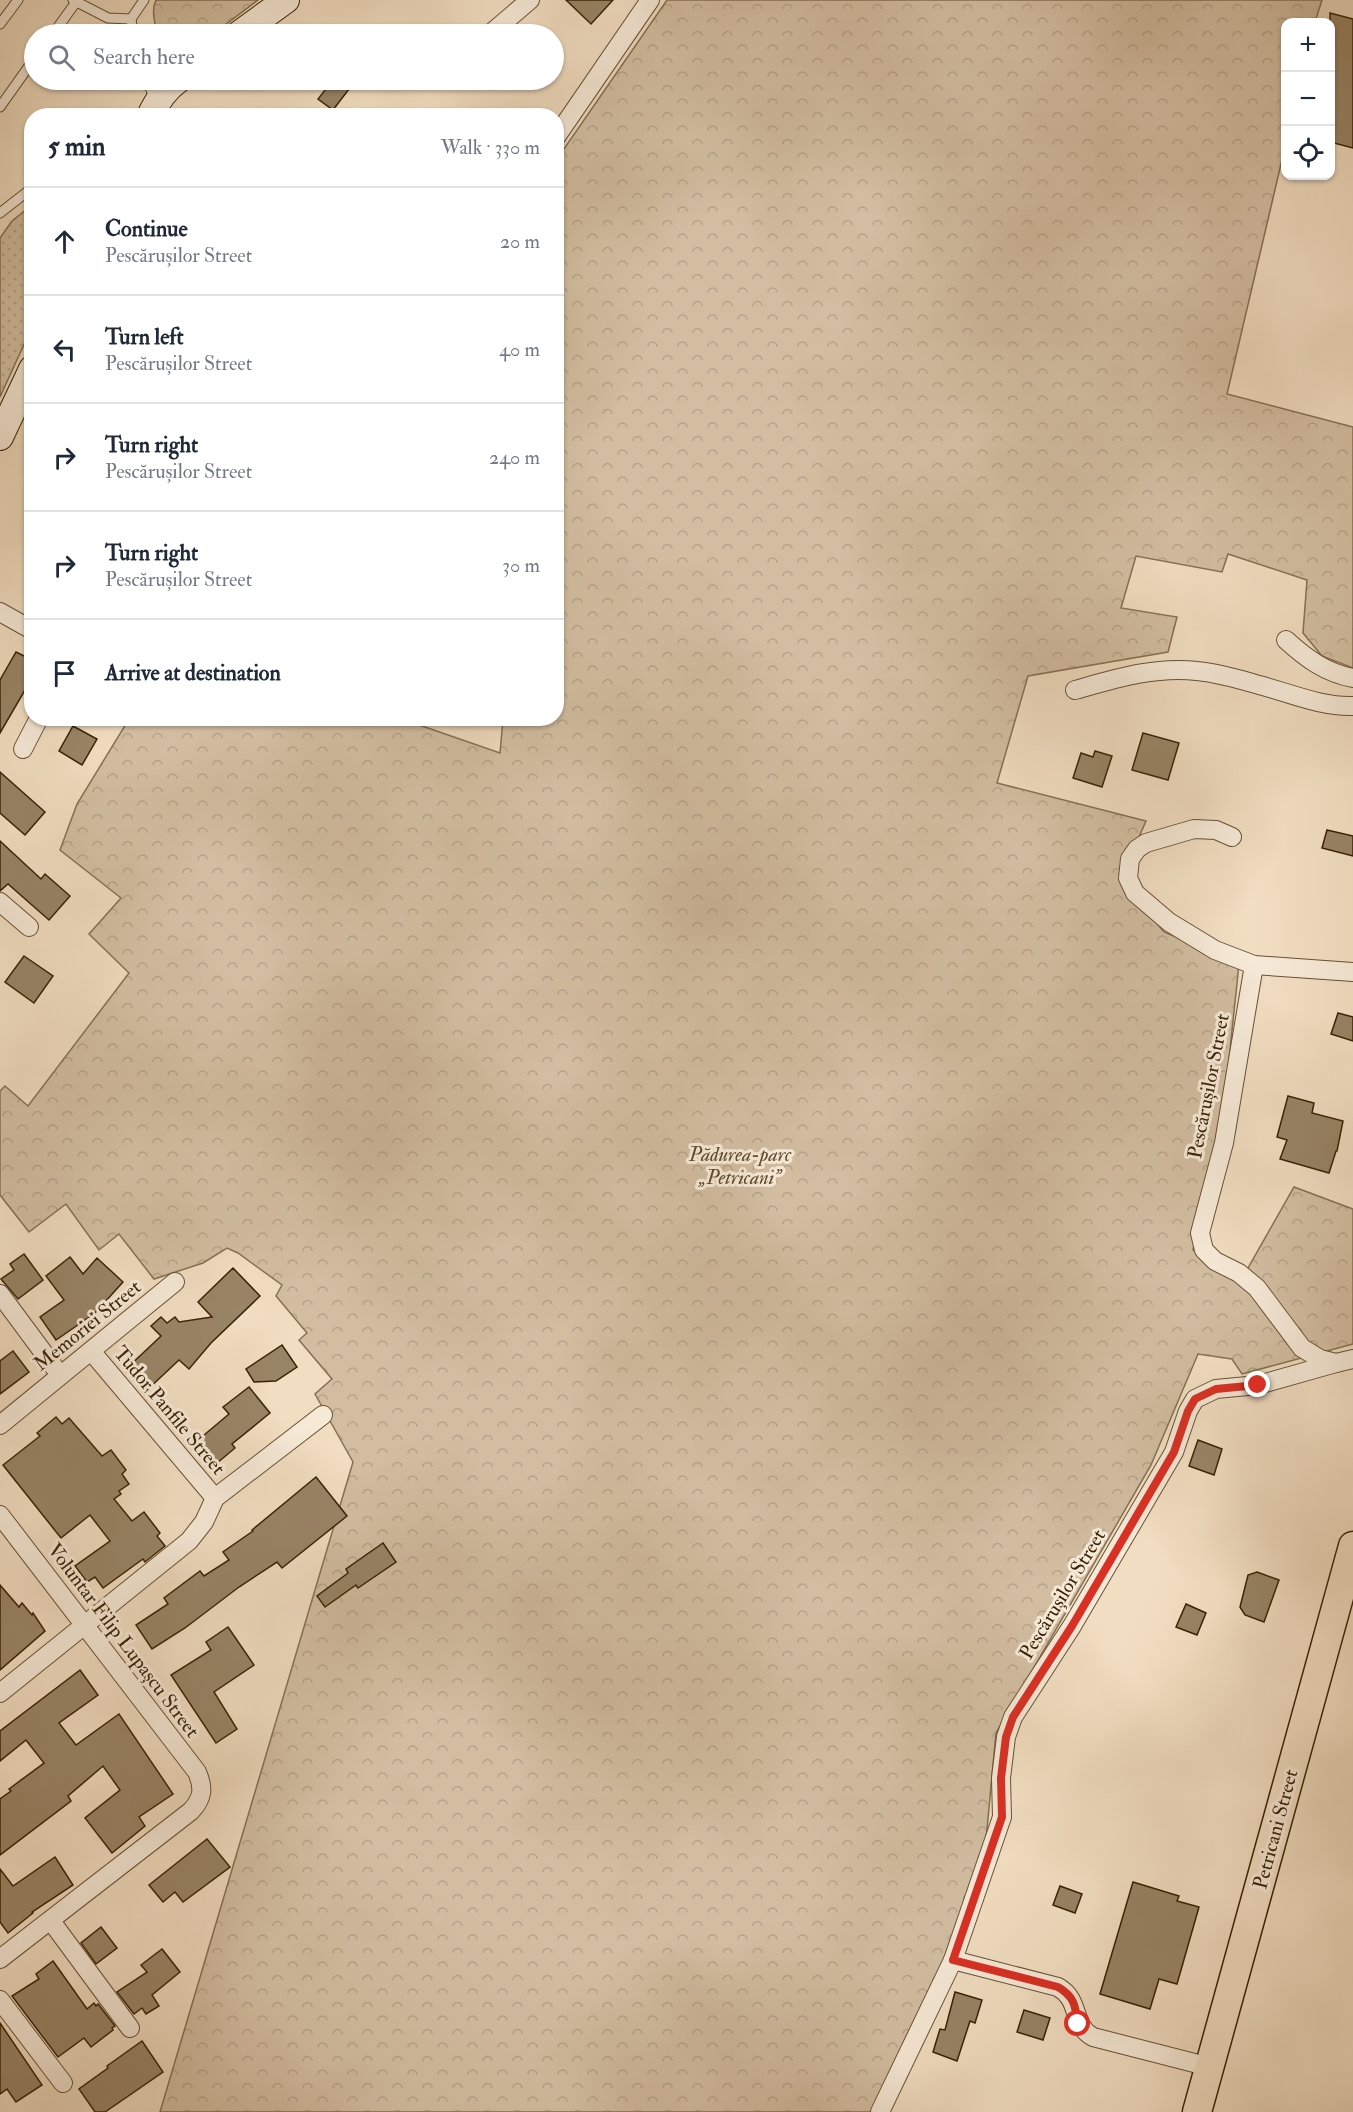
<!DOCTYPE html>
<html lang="en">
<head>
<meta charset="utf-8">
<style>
	:root { --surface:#fff; --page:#f6f6f7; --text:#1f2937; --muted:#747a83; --line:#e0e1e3 }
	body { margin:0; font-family:"IM FELL Double Pica",serif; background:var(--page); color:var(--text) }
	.controls { position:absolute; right:18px; top:18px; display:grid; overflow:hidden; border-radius:12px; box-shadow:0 2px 4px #0004 }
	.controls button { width:54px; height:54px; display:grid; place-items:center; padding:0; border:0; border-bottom:2px solid var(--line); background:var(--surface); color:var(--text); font:30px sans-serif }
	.stop { position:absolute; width:18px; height:18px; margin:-14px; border:4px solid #d93025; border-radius:50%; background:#fff }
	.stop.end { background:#d93025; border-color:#fff; box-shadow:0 2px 6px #0008 }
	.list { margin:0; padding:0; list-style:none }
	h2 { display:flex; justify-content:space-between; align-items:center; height:78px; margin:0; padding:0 24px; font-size:26px }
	h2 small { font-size:20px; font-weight:400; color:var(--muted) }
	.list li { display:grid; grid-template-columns:39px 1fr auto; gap:18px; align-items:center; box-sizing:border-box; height:108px; padding:0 24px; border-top:2px solid var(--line) }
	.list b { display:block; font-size:22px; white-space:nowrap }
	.list p { margin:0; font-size:20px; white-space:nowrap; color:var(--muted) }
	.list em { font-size:20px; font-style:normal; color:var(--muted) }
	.icon { flex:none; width:33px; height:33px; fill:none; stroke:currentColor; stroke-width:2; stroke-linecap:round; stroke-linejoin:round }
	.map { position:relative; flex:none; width:1353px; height:2112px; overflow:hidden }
	.search { position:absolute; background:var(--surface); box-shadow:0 2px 4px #0004; left:24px; top:24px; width:540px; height:66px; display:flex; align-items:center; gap:15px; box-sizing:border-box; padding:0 21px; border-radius:33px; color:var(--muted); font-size:22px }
	.panel { position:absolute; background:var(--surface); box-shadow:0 2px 4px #0004; left:24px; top:108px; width:540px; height:618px; border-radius:24px }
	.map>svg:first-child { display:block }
</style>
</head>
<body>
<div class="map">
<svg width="1353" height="2112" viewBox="0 0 1353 2112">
	<defs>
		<pattern id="grass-dots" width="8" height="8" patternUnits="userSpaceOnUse" patternTransform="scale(1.5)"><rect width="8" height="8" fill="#d2bda1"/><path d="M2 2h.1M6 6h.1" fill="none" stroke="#b5a289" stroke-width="1.8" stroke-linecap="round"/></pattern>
		<pattern id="forest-crowns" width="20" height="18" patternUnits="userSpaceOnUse" patternTransform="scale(1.5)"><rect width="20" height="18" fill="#d2bda1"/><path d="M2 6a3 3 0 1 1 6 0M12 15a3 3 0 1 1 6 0" fill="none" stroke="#b5a289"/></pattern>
	</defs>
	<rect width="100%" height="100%" fill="#f1ddc1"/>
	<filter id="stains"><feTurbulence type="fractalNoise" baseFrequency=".00333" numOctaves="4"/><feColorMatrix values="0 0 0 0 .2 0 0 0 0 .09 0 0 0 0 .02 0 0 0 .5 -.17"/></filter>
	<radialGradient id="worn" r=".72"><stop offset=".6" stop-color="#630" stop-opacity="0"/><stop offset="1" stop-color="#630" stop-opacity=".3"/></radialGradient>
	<path fill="url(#grass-dots)" stroke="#857052" stroke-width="1.5" d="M 31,206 L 31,329 L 0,397 L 0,238 L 12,221 Z"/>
	<g fill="url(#forest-crowns)" stroke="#857052" stroke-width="1.5">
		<path d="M 156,0 L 258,0 L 213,34 L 157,34 C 155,23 151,11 156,0 Z"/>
		<path d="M 667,0 L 1322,0 L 1315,22 L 1286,22 L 1285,147 L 1227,394 L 1353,427 L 1353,668 L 1322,656 L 1303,633 L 1307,580 L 1228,554 L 1222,572 L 1136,556 L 1121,608 L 1177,617 L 1168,652 L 1028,676 L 997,783 L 1146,821 L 1120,880 L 1164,932 L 1239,964 L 1226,1088 L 1193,1250 L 1240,1282 L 1294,1187 L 1353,1209 L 1353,1344 L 1242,1374 L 1232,1359 L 1198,1354 L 1151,1465 L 996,1733 L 985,1850 L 950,1954 L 871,2112 L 160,2112 L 353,1462 L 315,1394 L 332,1379 L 299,1340 L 307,1333 L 276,1296 L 282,1285 L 238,1253 L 227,1248 L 203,1263 L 154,1279 L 119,1234 L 99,1250 L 66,1204 L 29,1232 L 0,1195 L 0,1091 L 5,1086 L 28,1106 L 129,973 L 89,934 L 121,898 L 60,850 L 77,804 L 129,719 L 402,719 L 500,753 L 503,719 L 556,718 L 557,159 Z"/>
	</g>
	<g fill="#988466" stroke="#382304" stroke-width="1.5">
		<path d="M 566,0 L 613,0 L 591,24 Z"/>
		<path d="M 1330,13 L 1353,19 L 1353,148 L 1330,142 Z"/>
		<path d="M 333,80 L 356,80 L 333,110 L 318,99 Z"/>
		<path d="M 16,652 L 32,660 L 32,678 L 0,733 L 0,680 Z"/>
		<path d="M 73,726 L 97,739 L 82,765 L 59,751 Z"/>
		<path d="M 1143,733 L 1179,743 L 1168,780 L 1132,770 Z"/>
		<path d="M 1095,751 L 1112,756 L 1102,787 L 1073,778 L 1081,753 L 1093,757 Z"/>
		<path d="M 0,772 L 45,812 L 25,835 L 0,813 Z"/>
		<path d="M 1327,830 L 1353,836 L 1353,856 L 1322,848 Z"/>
		<path d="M 0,841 L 41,879 L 45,874 L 70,896 L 49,920 L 8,884 L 0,891 Z"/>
		<path d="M 24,956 L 53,976 L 34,1003 L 5,982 Z"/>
		<path d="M 1338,1013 L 1353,1017 L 1353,1041 L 1331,1034 Z"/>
		<path d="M 1288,1096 L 1314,1103 L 1312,1113 L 1343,1121 L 1337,1151 L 1336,1151 L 1329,1173 L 1280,1159 L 1287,1140 L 1277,1137 Z"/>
		<path d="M 24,1254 L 43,1280 L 18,1299 L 1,1279 L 14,1270 L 10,1264 Z"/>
		<path d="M 70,1257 L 83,1274 L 97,1258 L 123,1282 L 95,1313 L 56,1340 L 40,1317 L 64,1300 L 46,1276 Z"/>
		<path d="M 233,1268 L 260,1296 L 211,1343 L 189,1369 L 179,1360 L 145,1392 L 125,1370 L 161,1336 L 151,1326 L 161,1317 L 167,1323 L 175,1317 L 179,1322 L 212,1317 L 198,1302 Z"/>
		<path d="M 282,1345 L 297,1367 L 276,1381 L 254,1382 L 246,1369 Z"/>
		<path d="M 13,1351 L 29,1372 L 0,1394 L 0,1361 Z"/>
		<path d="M 249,1387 L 270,1413 L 232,1444 L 235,1448 L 210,1469 L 191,1446 L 229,1414 L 223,1407 Z"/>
		<path d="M 56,1417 L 62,1424 L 69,1418 L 102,1456 L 111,1450 L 126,1470 L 122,1474 L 129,1484 L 119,1491 L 121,1494 L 114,1499 L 132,1521 L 144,1512 L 160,1533 L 157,1536 L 165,1546 L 145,1562 L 143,1559 L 103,1588 L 95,1577 L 87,1582 L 75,1566 L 110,1541 L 90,1515 L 61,1538 L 3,1465 L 40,1436 L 37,1433 Z"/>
		<path d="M 1198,1440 L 1222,1449 L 1214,1475 L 1189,1466 Z"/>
		<path d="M 316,1477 L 347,1516 L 282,1568 L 277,1562 L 239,1587 L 185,1628 L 152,1649 L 136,1625 L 168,1604 L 164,1598 L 200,1571 L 204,1576 L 229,1560 L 223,1552 L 253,1531 L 252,1530 Z"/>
		<path d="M 383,1543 L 396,1562 L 358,1588 L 356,1585 L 325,1607 L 317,1596 L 348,1573 L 346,1569 Z"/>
		<path d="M 1257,1572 L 1279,1580 L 1264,1622 L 1245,1615 L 1240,1607 L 1248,1575 Z"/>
		<path d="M 0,1585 L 19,1607 L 22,1603 L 32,1615 L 33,1613 L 45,1631 L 0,1670 Z"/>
		<path d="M 1186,1604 L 1206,1613 L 1197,1635 L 1176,1627 Z"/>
		<path d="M 228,1627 L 254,1665 L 214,1692 L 237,1729 L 216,1743 L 171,1675 L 211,1650 L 206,1642 Z"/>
		<path d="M 80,1670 L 98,1695 L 59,1723 L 76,1745 L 119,1714 L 173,1794 L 139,1817 L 145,1826 L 112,1853 L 85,1818 L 120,1790 L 103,1766 L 68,1796 L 71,1801 L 0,1855 L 0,1799 L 11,1791 L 9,1789 L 44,1763 L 26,1740 L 0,1761 L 0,1731 Z"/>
		<path d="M 207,1839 L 230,1867 L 183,1902 L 175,1892 L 163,1902 L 149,1885 Z"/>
		<path d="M 55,1857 L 73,1885 L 32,1912 L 33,1913 L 8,1933 L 0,1922 L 0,1869 L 13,1886 Z"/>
		<path d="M 1133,1882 L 1179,1896 L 1177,1901 L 1199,1907 L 1177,1984 L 1159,1979 L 1150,2009 L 1100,1994 Z"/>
		<path d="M 1060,1886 L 1082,1894 L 1075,1913 L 1053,1905 Z"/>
		<path d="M 101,1927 L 117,1948 L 96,1964 L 81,1943 Z"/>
		<path d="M 162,1949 L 180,1972 L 152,1995 L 159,2006 L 146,2014 L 142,2008 L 134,2014 L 117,1992 L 147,1972 L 141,1965 Z"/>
		<path d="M 53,1961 L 87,2009 L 94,2003 L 96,2006 L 98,2004 L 115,2026 L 112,2028 L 113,2030 L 91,2047 L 84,2038 L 58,2057 L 12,1996 L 39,1979 L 36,1974 Z"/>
		<path d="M 955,1992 L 982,2000 L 975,2023 L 970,2021 L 957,2061 L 933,2052 L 940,2029 L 945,2030 Z"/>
		<path d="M 1024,2010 L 1050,2018 L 1043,2040 L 1017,2032 Z"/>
		<path d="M 0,2023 L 42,2085 L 16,2102 L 7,2089 L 0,2094 Z"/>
		<path d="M 142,2041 L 163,2072 L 105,2112 L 95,2112 L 79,2089 L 108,2068 L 107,2066 Z"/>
	</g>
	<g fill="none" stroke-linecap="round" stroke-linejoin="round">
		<g stroke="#665233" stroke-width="11">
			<g id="service">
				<path d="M 73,0 L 108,18 L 131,19"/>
				<path d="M 0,24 L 18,0"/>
				<path d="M 53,34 L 76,2"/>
				<path d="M 133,34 L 131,19 L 144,0"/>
				<path d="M 147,80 L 155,100"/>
				<path d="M 0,107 L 34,59"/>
				<path d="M 0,213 L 32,188"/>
			</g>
		</g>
		<g stroke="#665233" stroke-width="20">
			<g id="minor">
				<path d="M 490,34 L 530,0"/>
				<path d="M 556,137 L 650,0"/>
				<path d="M 0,612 L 32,630"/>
				<path d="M 1286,640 C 1307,659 1326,673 1353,678"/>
				<path d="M 1075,690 C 1114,679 1155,666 1197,671 C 1218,673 1239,679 1259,685 C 1290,693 1321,707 1353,706"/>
				<path d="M 23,749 L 39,718"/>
				<path d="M 1232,837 L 1216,830 L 1194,829 L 1146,843 L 1137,849 L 1130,859 L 1128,878 L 1135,893 L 1169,922 L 1215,950 L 1254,965 L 1353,972"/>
				<path d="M 0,902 L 29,927"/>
				<path d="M 1254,965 L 1224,1143 L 1200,1233 L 1204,1250 L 1215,1261 L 1239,1273 L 1257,1288 L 1302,1348 L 1320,1359 L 1336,1363 L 1353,1359"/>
				<path d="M 0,1294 L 60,1375"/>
				<path d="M 91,1351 L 215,1498"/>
				<path d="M 0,1425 L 175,1282"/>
				<path d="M 0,1515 L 197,1772 C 204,1788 203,1798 191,1811 L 0,1959"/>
				<path d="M 0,1693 L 189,1541 L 204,1522 L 215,1498 L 323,1415"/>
				<path d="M 51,1921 L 130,2028"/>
				<path d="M 953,1960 L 1058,1987 C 1082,2001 1070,2024 1093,2037 L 1210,2067"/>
				<path d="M 0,2000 L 63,2083"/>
				<path d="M 880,2112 L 953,1960 L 977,1890 L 1002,1817 L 1001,1778 L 1006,1737 L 1013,1717 L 1072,1626 L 1174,1452 L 1188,1411 L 1195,1399 L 1216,1389 L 1258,1385 L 1336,1363"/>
			</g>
		</g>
		<g stroke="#382304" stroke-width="28">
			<g id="secondary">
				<path d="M 239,34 L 286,0"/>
				<path d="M 150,116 C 157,101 165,89 178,80"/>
				<path d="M 0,437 L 32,369"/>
			</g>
		</g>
		<g stroke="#382304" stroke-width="31">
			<path id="primary" d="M 1197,2112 L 1353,1546"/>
		</g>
		<use href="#service" stroke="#f6e9d7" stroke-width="9"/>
		<use href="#minor" stroke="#f6e9d7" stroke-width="18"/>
		<use href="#secondary" stroke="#f6e9d7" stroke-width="26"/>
		<use href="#primary" stroke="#f1ddc1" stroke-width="28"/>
	</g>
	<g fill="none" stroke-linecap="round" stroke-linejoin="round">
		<path stroke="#d93025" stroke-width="8" d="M 1078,2024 C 1075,2006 1075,1997 1058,1987 L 953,1960 L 1002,1817 L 1001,1778 L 1006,1737 L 1013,1717 L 1072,1626 L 1174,1452 L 1188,1411 L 1195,1399 L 1216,1389 L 1258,1385"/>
	</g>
	<g text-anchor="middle" stroke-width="6" stroke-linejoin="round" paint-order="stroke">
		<g font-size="20" fill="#382304" stroke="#f6e9d7">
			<text transform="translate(1208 1086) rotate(-79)" y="7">Pescărușilor Street</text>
			<text transform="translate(87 1325) rotate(-39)" y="7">Memoriei Street</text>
			<text transform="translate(170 1410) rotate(50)" y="7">Tudor Panfile Street</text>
			<text transform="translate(1062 1594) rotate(-59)" y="7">Pescărușilor Street</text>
			<text transform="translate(124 1640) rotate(53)" y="7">Voluntar Filip Lupașcu Street</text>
			<text transform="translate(1275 1829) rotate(-75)" y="7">Petricani Street</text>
		</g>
		<g font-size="20" font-style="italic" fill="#5e4a2b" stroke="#f6e9d7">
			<text x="740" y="1161">Pădurea-parc<tspan x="740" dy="23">„Petricani”</tspan></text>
		</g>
	</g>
	<rect width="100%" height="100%" filter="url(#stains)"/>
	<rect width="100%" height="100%" fill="url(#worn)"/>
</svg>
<div class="controls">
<button>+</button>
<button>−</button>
<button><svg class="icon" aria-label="locate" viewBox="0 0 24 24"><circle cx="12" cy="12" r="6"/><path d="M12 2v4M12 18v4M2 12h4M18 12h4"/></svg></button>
</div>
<div class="stop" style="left:1078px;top:2024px"></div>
<div class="stop end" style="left:1258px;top:1385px"></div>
<div class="search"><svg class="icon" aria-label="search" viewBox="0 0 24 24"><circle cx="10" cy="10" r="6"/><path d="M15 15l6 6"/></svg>Search here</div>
<section class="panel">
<h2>5 min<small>Walk · 330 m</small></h2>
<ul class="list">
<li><svg class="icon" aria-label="ahead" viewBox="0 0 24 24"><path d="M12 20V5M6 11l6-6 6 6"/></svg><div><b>Continue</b><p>Pescărușilor Street</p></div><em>20 m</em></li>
<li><svg class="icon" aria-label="left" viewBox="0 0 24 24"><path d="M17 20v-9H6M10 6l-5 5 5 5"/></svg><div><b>Turn left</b><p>Pescărușilor Street</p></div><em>40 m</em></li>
<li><svg class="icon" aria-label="right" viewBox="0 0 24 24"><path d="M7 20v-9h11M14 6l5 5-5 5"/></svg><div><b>Turn right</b><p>Pescărușilor Street</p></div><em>240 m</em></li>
<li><svg class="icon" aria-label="right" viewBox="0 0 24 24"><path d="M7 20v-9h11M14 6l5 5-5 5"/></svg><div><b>Turn right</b><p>Pescărușilor Street</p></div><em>30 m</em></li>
<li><svg class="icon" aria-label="arrive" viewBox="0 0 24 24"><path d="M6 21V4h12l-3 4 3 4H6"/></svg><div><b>Arrive at destination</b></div></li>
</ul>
</section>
</div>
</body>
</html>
